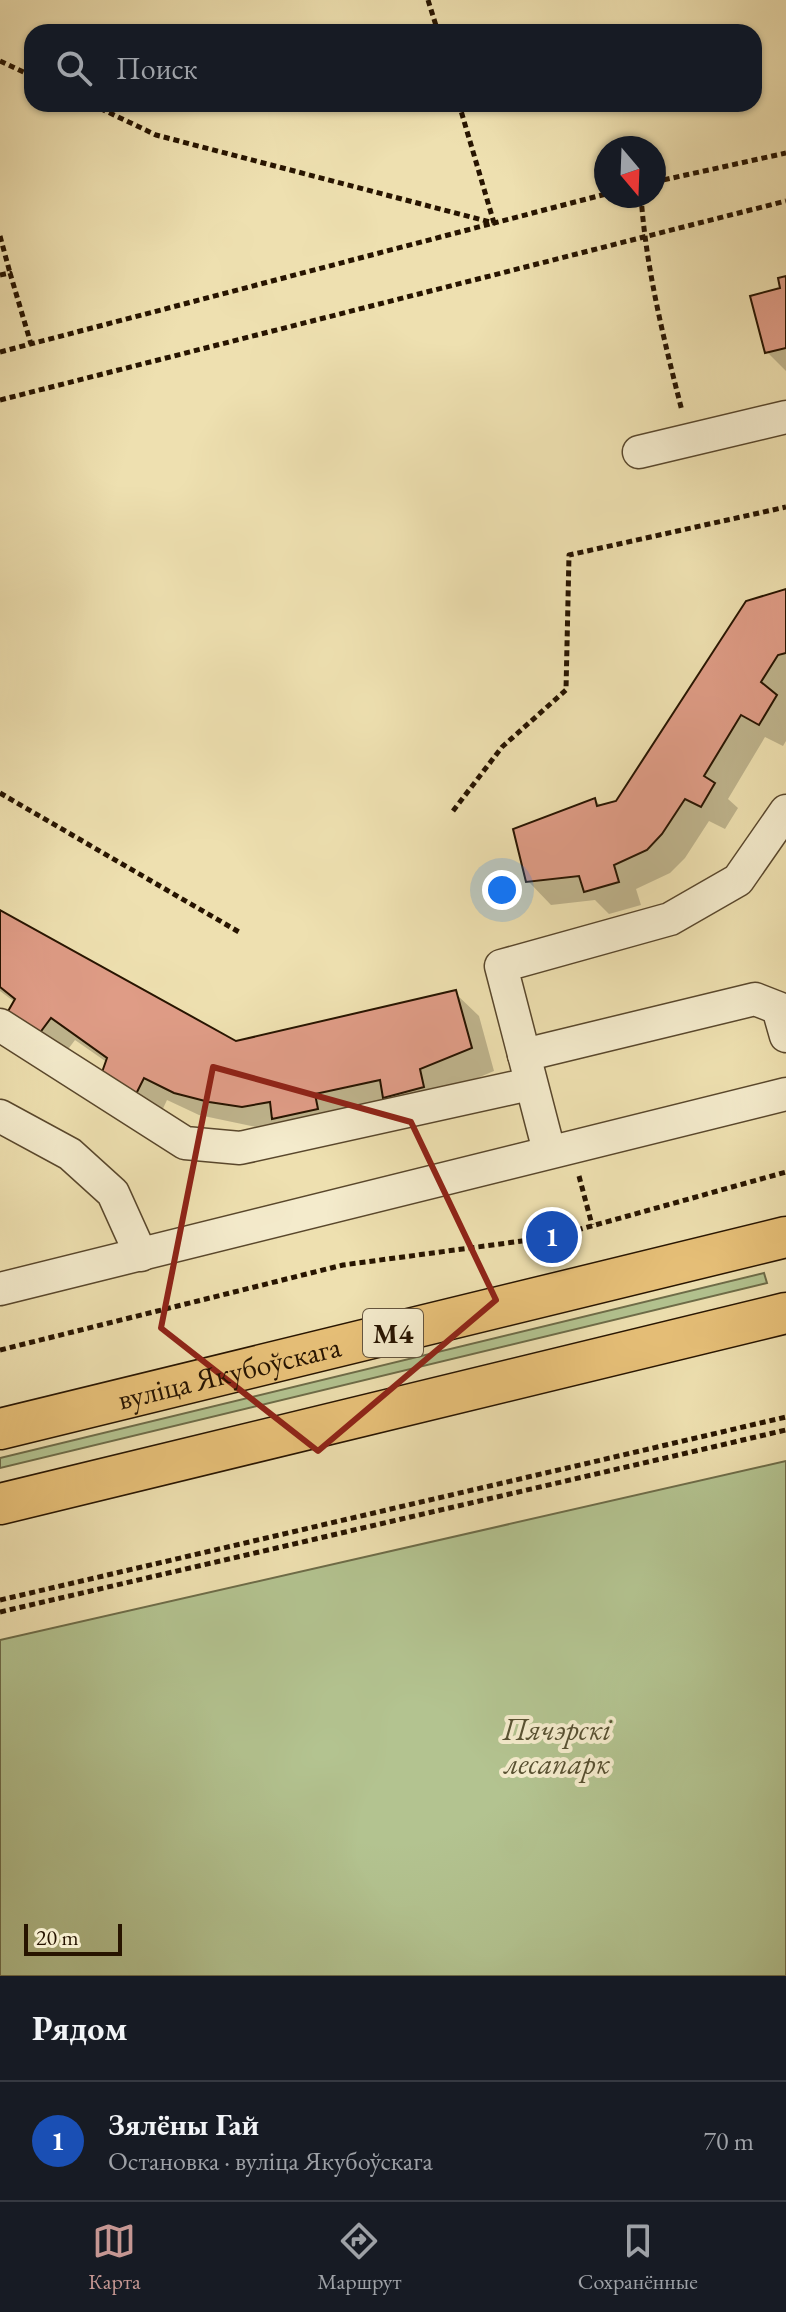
<!DOCTYPE html>
<html lang="ru">
<head>
<meta charset="utf-8">
<style>
	:root { --surface:#171b24; --page:#20242c; --text:#f1f3f6; --muted:#9ea1a6; --line:#363941; --accent:#c59692 }
	body { margin:0; font-family:"EB Garamond",serif; background:var(--page); color:var(--text) }
	.compass { position:absolute; left:594px; top:136px; width:72px; height:72px; border-radius:50%; background:var(--surface); box-shadow:0 2px 6px #0004; rotate:161deg }
	.scale { position:absolute; left:24px; bottom:20px; width:98px; box-sizing:border-box; padding-left:8px; border:4px solid #271400; border-top:0; font-size:22px; line-height:28px; white-space:nowrap; color:#271400; -webkit-text-stroke:6px #f4ebcc; paint-order:stroke }
	.you { position:absolute; left:502px; top:890px; width:28px; height:28px; margin:-20px; border:6px solid #fff; border-radius:50%; background:#1a73e8; box-shadow:0 0 0 12px #1a73e833 }
	.badge { display:grid; place-items:center; width:52px; height:52px; border-radius:50%; background:var(--accent); color:#fff; font-size:26px; font-weight:700 }
	.pin { position:absolute; translate:-50% -50%; border:4px solid #fff; box-shadow:0 2px 8px #0006 }
	.list { margin:0; padding:0; list-style:none }
	h2 { display:flex; justify-content:space-between; align-items:center; height:104px; margin:0; padding:0 32px; font-size:34px }
	h2 small { font-size:26px; font-weight:400; color:var(--muted) }
	.list li { display:grid; grid-template-columns:52px 1fr auto; gap:24px; align-items:center; box-sizing:border-box; height:120px; padding:0 32px; border-top:2px solid var(--line) }
	.list b { display:block; font-size:30px; white-space:nowrap }
	.list p { margin:0; font-size:26px; white-space:nowrap; color:var(--muted) }
	.list em { font-size:26px; font-style:normal; color:var(--muted) }
	.icon { flex:none; width:44px; height:44px; fill:none; stroke:currentColor; stroke-width:2; stroke-linecap:round; stroke-linejoin:round }
	.map { position:relative; flex:none; width:786px; height:1976px; overflow:hidden }
	.search { position:absolute; background:var(--surface); box-shadow:0 2px 6px #0004; left:24px; right:24px; top:24px; height:88px; display:flex; align-items:center; gap:20px; box-sizing:border-box; padding:0 28px; border-radius:24px; color:var(--muted); font-size:30px }
	.sheet { height:224px; background:var(--surface) }
	nav { display:flex; justify-content:space-around; align-items:center; box-sizing:border-box; height:112px; border-top:2px solid var(--line); background:var(--surface); font-size:22px; color:var(--muted) }
	nav a { display:grid; justify-items:center; gap:4px }
	nav .on { color:var(--accent) }
	.map>svg:first-child { display:block }
</style>
</head>
<body>
<div class="map">
<svg width="786" height="1976" viewBox="0 0 786 1976">
	<rect width="100%" height="100%" fill="#eee0b0"/>
	<filter id="stains"><feTurbulence type="fractalNoise" baseFrequency=".0025" numOctaves="4"/><feColorMatrix values="0 0 0 0 .2 0 0 0 0 .09 0 0 0 0 .02 0 0 0 .5 -.17"/></filter>
	<radialGradient id="worn" r=".72"><stop offset=".6" stop-color="#630" stop-opacity="0"/><stop offset="1" stop-color="#630" stop-opacity=".3"/></radialGradient>
	<g fill="#b3c390" stroke="#6d6c48" stroke-width="2">
		<path d="M 764,1273 L 767,1283 L 0,1468 L 0,1458 Z"/>
		<path d="M 786,1461 L 786,1976 L 0,1976 L 0,1640 Z"/>
	</g>
	<g fill="#0003">
		<path d="M 786,278 L 786,371 L 767,352 Z"/>
		<path d="M 786,591 L 786,741 L 783,746 L 765,737 L 728,799 L 738,808 L 725,829 L 709,821 L 685,858 L 670,873 L 636,889 L 641,905 L 609,914 L 595,900 L 551,905 L 528,881 L 595,800 L 602,807 L 618,803 Z"/>
		<path d="M 0,912 L 236,1043 L 455,993 L 479,1016 L 494,1071 L 442,1093 L 266,1129 L 199,1115 L 167,1100 L 159,1117 L 108,1063 L 75,1040 L 63,1056 L 33,1036 L 16,1003 L 0,991 Z"/>
	</g>
	<g fill="#df9c86" stroke="#271400" stroke-width="2">
		<path d="M 786,276 L 786,348 L 765,353 L 750,296 L 780,288 L 778,278 Z"/>
		<path d="M 786,589 L 786,653 L 778,655 L 761,682 L 777,695 L 759,725 L 741,715 L 704,776 L 715,783 L 701,807 L 685,799 L 662,834 L 647,850 L 614,865 L 619,882 L 584,892 L 579,876 L 526,882 L 513,829 L 595,798 L 597,806 L 616,801 L 746,601 Z"/>
		<path d="M 0,910 L 236,1041 L 456,990 L 472,1048 L 420,1069 L 424,1087 L 383,1098 L 380,1080 L 315,1094 L 318,1109 L 272,1119 L 270,1102 L 242,1107 L 209,1102 L 174,1093 L 144,1078 L 135,1096 L 101,1075 L 107,1058 L 51,1018 L 39,1034 L 7,1013 L 15,999 L 0,987 Z"/>
	</g>
	<g fill="none" stroke-linecap="round" stroke-linejoin="round">
		<g stroke="#59472c" stroke-width="35">
			<g id="minor">
				<path d="M 639,452 L 786,417"/>
				<path d="M 0,1025 L 185,1143 L 240,1148 L 530,1084"/>
				<path d="M 524,1055 L 755,999 L 778,1008 L 786,1036"/>
				<path d="M 0,1116 L 70,1154 L 113,1193 L 141,1255"/>
				<path d="M 549,1151 L 501,966 L 670,919 L 738,880 L 786,811"/>
				<path d="M 0,1289 L 786,1094"/>
			</g>
		</g>
		<g stroke="#271400" stroke-width="43">
			<g id="major">
				<path id="s1" d="M 0,1429 L 786,1237"/>
				<path d="M 0,1504 L 786,1313"/>
			</g>
		</g>
		<g stroke="#271400" stroke-width="5" stroke-dasharray="6 4" stroke-linecap="butt">
			<path d="M 428,0 L 438,32"/>
			<path d="M 0,61 L 32,76"/>
			<path d="M 91,104 L 156,135 L 494,223 L 606,194"/>
			<path d="M 654,182 L 786,153"/>
			<path d="M 641,196 C 646,269 664,340 682,411"/>
			<path d="M 0,236 L 10,273"/>
			<path d="M 0,275 L 10,273 L 31,344"/>
			<path d="M 0,352 L 494,223 L 459,104"/>
			<path d="M 0,400 L 786,201"/>
			<path d="M 0,793 L 239,932"/>
			<path d="M 453,811 L 502,747 L 566,690 L 569,555 L 786,507"/>
			<path d="M 579,1176 L 592,1225"/>
			<path d="M 0,1350 L 343,1265 L 552,1237 L 786,1172"/>
			<path d="M 0,1600 L 786,1417"/>
			<path d="M 0,1612 L 786,1430"/>
		</g>
		<use href="#minor" stroke="#f4ebcc" stroke-width="32"/>
		<use href="#major" stroke="#e7c078" stroke-width="40"/>
	</g>
	<path fill="none" stroke="#8f2418" stroke-width="6" stroke-linejoin="round" d="M 213,1067 L 411,1122 L 496,1300 L 318,1451 L 161,1328 Z"/>
	<g text-anchor="middle" stroke-width="8" stroke-linejoin="round" paint-order="stroke">
		<rect fill="#f4ebcc" stroke="#64543d" stroke-width="2" x="363" y="1309" width="60" height="48" rx="6"/>
		<g font-size="28" font-weight="bold" fill="#271400">
			<text x="393" y="1343">М4</text>
		</g>
		<g font-size="30" fill="#271400" stroke="#f4ebcc">
			<text dy="10" stroke="none"><textPath href="#s1" startOffset="236">вуліца Якубоўскага</textPath></text>
		</g>
		<g font-size="30" font-style="italic" fill="#585132" stroke="#f4ebcc">
			<text x="557" y="1740">Пячэрскі<tspan x="557" dy="34">лесапарк</tspan></text>
		</g>
	</g>
	<rect width="100%" height="100%" filter="url(#stains)"/>
	<rect width="100%" height="100%" fill="url(#worn)"/>
</svg>
<svg class="compass" viewBox="-18 -18 36 36"><path d="M0-13l5 13h-10z" fill="#e53935"/><path d="M0 13l5-13h-10z" fill="#9ea1a6"/></svg>
<div class="scale">20 m</div>
<div class="you"></div>
<div class="pin badge" style="left:552px;top:1237px;background:#1a4fb4">1</div>
<div class="search"><svg class="icon" aria-label="search" viewBox="0 0 24 24"><circle cx="10" cy="10" r="6"/><path d="M15 15l6 6"/></svg>Поиск</div>
</div>
<section class="sheet">
<h2>Рядом<small></small></h2>
<ul class="list">
<li><span class="badge" style="background:#1a4fb4">1</span><div><b>Зялёны Гай</b><p>Остановка · вуліца Якубоўскага</p></div><em>70 m</em></li>
</ul>
</section>
<nav>
<a class="on"><svg class="icon" aria-label="map" viewBox="0 0 24 24"><path d="M3 6l6-2 6 2 6-2v14l-6 2-6-2-6 2zM9 4v14M15 6v14"/></svg>Карта</a>
<a><svg class="icon" aria-label="directions" viewBox="0 0 24 24"><path d="M12 3l9 9-9 9-9-9zM9 14v-3h6M13 9l2 2-2 2"/></svg>Маршрут</a>
<a><svg class="icon" aria-label="saved" viewBox="0 0 24 24"><path d="M7 4h10v16l-5-4-5 4z"/></svg>Сохранённые</a>
</nav>
</body>
</html>
